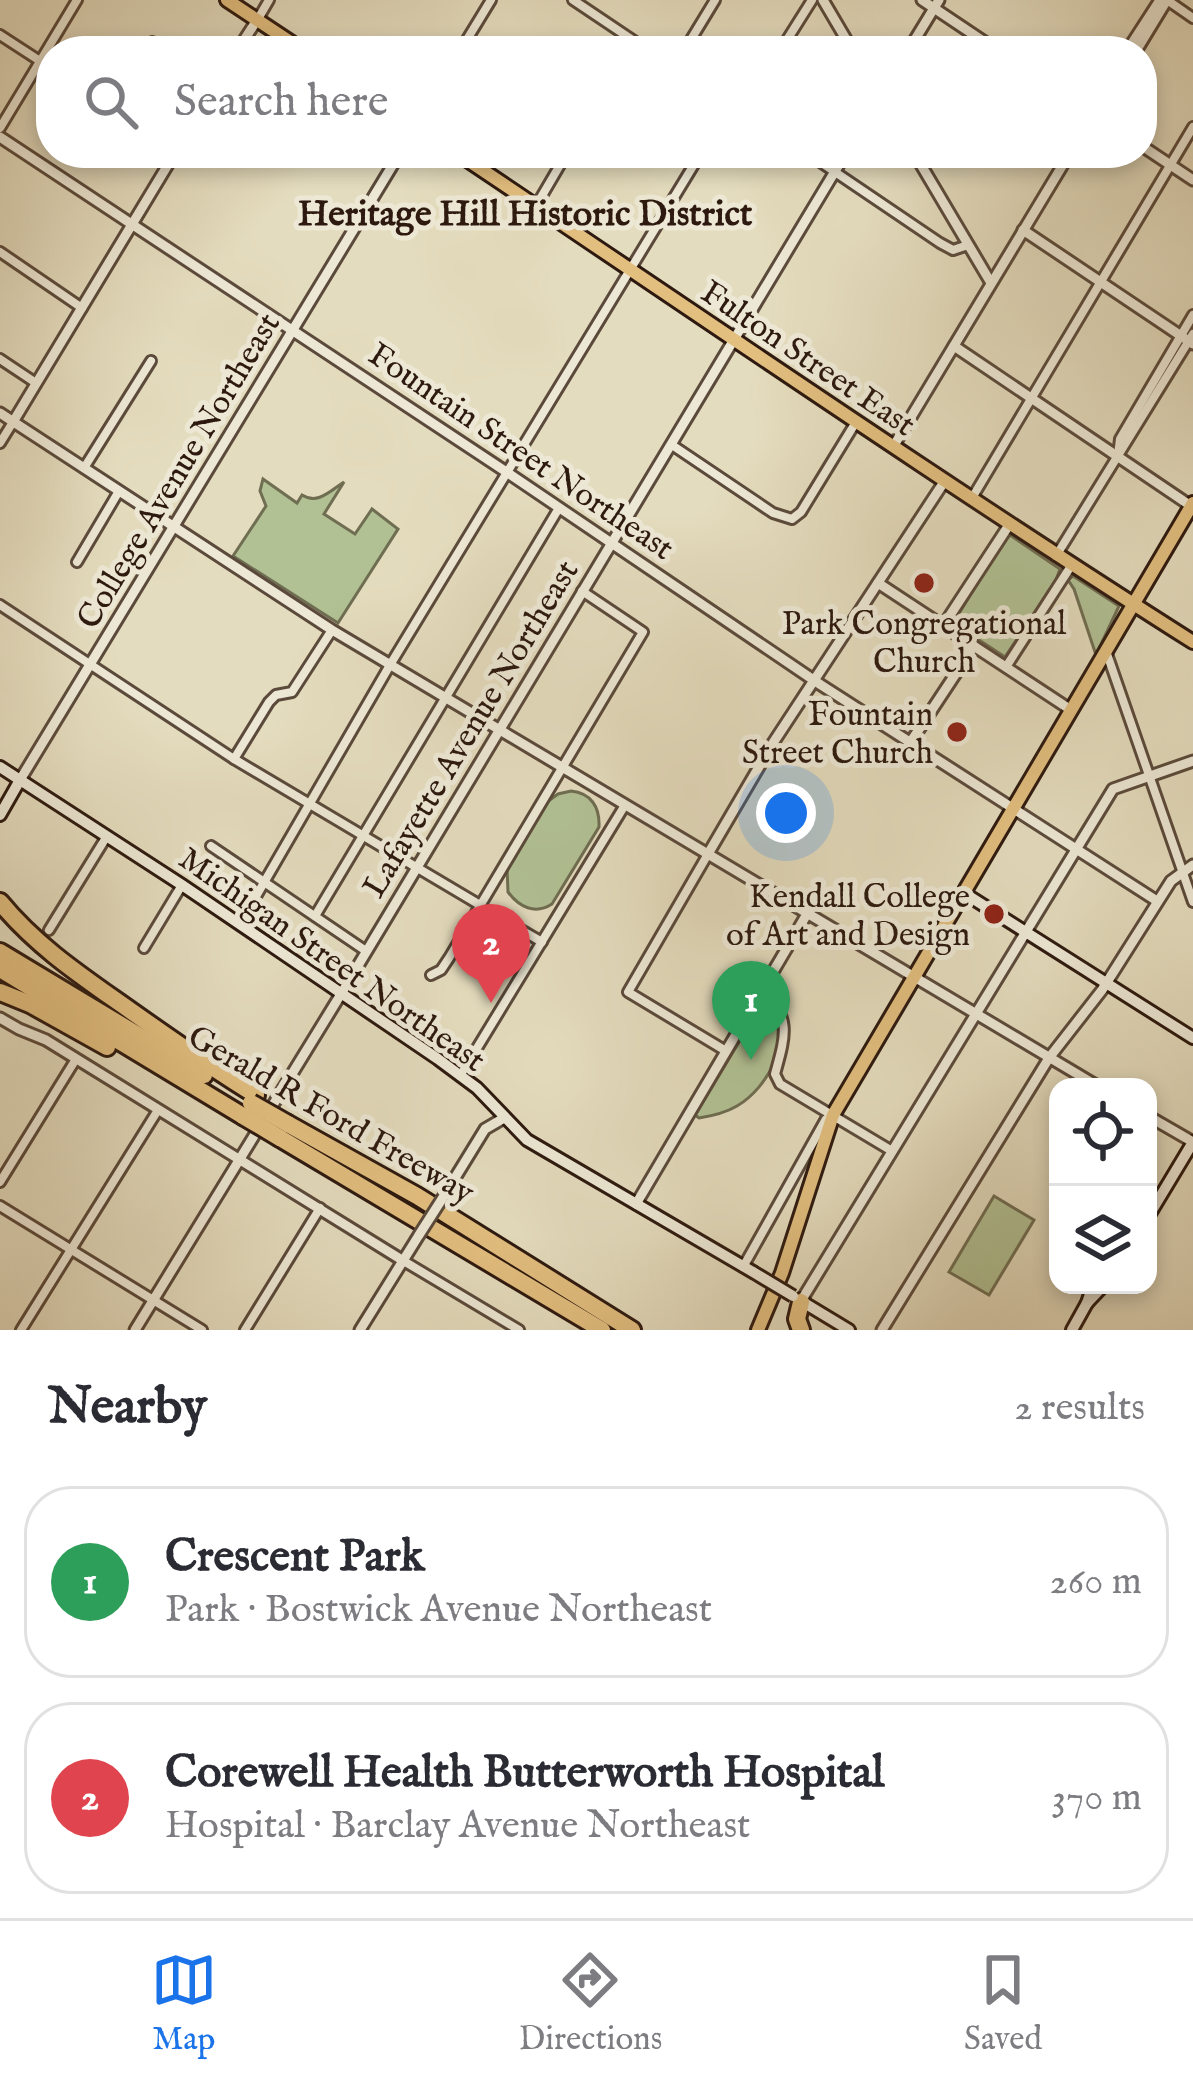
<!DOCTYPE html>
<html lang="en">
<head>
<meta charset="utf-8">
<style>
	:root { --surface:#fff; --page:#f2f2f3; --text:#2b2b33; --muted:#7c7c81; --line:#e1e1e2; --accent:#1a73e8 }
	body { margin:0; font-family:"IM FELL English",serif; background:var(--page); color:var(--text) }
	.controls { position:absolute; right:36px; bottom:36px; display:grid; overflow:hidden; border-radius:24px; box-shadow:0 6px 18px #0003 }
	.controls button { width:108px; height:108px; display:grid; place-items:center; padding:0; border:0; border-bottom:3px solid var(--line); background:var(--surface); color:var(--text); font:60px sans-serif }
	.you { position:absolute; left:786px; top:813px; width:42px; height:42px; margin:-30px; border:9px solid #fff; border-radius:50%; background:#1a73e8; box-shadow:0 0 0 18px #1a73e833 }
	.badge { display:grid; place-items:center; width:78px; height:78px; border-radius:50%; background:var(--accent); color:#fff; font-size:39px; font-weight:700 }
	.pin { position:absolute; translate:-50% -99px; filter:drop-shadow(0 3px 6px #0008) }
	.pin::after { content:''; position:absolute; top:63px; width:42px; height:36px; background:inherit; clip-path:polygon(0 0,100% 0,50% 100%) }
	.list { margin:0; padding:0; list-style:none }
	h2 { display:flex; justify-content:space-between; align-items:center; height:156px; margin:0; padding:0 48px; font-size:51px }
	h2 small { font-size:39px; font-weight:400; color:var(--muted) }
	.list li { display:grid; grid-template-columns:78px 1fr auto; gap:36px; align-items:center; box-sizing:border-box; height:192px; margin:0 24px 24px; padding:0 24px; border:3px solid var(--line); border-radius:48px }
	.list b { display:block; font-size:45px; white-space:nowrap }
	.list p { margin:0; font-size:39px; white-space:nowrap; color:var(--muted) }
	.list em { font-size:39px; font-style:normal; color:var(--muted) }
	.icon { flex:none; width:66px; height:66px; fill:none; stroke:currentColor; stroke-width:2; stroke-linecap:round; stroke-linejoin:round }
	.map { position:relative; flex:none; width:1193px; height:1330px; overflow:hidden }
	.search { position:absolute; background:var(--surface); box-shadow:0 6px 18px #0003; left:36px; right:36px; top:36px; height:132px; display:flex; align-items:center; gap:30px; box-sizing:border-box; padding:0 42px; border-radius:48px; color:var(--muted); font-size:45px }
	.sheet { height:588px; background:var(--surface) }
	nav { display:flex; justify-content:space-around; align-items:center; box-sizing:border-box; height:168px; border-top:3px solid var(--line); background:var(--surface); font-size:33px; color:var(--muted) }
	nav a { display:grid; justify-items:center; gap:6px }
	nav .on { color:var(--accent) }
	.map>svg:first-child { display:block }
</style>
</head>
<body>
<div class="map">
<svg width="1193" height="1330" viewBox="0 0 1193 1330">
	<rect width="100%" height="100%" fill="#e4dcbe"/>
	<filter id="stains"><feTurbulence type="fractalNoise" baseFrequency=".00167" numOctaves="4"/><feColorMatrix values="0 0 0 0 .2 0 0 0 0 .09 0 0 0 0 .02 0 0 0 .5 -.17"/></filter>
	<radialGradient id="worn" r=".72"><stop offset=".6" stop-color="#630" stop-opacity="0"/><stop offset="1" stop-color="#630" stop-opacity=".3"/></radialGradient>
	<g fill="#b1c194" stroke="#6f6d52" stroke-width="3">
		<path d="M 263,479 L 297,503 L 302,495 C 318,505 330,491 344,482 L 324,514 L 355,534 L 372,509 L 398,529 L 338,623 L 233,556 L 266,506 L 260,491 Z"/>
		<path d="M 1010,535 L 1060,569 L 1056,580 L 1005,657 L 953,623 L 1005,539 Z"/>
		<path d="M 1073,576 L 1119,606 L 1096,655 L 1074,589 L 1068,580 Z"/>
		<path d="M 571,791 C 591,793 600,807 599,827 L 552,904 C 535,915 519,907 508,892 L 507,868 L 547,802 L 558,794 Z"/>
		<path d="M 762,1004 L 769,1005 C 796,1037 768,1088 737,1106 C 725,1113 712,1116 699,1118 L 695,1115 Z"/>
		<path d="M 994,1196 L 1034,1220 L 989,1295 L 949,1272 Z"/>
	</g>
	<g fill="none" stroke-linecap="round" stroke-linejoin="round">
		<g stroke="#5b4a3b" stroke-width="14">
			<g id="minor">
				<path d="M 573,0 L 649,51"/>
				<path d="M 1167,0 L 1193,18"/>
				<path d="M 258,19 L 269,0"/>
				<path d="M 0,35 L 40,61"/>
				<path d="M 152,42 L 166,51"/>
				<path d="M 460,51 L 491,0"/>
				<path d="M 684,51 L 715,0"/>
				<path d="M 780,51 L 812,0"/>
				<path d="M 0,128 L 77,0"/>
				<path d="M 807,153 L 940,243 L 953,250 L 968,245"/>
				<path d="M 536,206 L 567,153"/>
				<path d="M 0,252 L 82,308"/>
				<path d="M 0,359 L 36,383"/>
				<path d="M 0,443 L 13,422"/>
				<path d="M 672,445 L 773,513 L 792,519 L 801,512 L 856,422"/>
				<path d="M 1118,455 L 1120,439 L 1193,315"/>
				<path d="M 84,468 L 151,361"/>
				<path d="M 972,498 L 1193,127"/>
				<path d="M 1056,556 L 1193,334"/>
				<path d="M 77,562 L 119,491"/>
				<path d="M 0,605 L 234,759 L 480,905"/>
				<path d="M 1107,654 L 1193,902"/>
				<path d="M 1006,667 L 1071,566"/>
				<path d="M 234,759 L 269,702 L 276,695 L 292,692 L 332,630"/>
				<path d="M 211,846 L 366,951"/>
				<path d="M 708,854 L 628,992 L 726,1051"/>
				<path d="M 315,916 L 559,508"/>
				<path d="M 492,917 L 504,920 L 542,942"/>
				<path d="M 240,924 L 390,665 L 701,153"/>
				<path d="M 49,930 L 107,836"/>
				<path d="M 144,948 L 182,885"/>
				<path d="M 431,975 L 441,970 L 449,958 L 643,632 L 582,591"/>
				<path d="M 761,993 C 794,1014 784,1041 775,1074 L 780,1084 L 892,1151"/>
				<path d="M 460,1076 L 625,805"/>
				<path d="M 0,1182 L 76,1059"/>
				<path d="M 0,1206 L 202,1330"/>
				<path d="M 402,1260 L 519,1330"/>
				<path d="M 743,1267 L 826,1119 L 831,1115"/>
				<path d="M 21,1330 L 158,1110"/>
				<path d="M 245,1330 L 320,1208"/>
			</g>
		</g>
		<g stroke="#5b4a3b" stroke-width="15">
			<g id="tertiary">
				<path d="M 823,0 L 853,51"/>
				<path d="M 922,0 L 998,51"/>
				<path d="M 237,51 L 257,20"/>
				<path d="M 908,51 L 939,0"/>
				<path d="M 1127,51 L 1160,0"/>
				<path d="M 1136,51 L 1167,0"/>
				<path d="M 0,137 L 508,473 L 821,685 L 1157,901"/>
				<path d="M 1142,146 L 1193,180"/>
				<path d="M 914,153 L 991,283"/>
				<path d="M 1023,230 L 1193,344"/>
				<path d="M 954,346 L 1191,506"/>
				<path d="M 0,413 L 332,630 L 1099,1087"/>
				<path d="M 13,422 L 175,153"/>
				<path d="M 893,447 L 1070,153"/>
				<path d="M 878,583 L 1071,710"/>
				<path d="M 943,626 L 1009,525"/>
				<path d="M 910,743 L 974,646"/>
				<path d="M 20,780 L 400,153"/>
				<path d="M 708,854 L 773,743 L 944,482"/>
				<path d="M 0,1018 L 19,1029 L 46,1040 L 402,1260"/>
				<path d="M 1148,1116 L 1193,1142"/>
				<path d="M 442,1199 L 485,1129 L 504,1118"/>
				<path d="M 636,1204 L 807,914"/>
				<path d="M 801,1301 L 1113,789 L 1193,761"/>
				<path d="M 135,1330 L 341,994 L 846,153"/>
				<path d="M 360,1330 L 419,1235"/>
				<path d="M 882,1330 L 1049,1058 L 1102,990 L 1171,881 L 1193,865"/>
			</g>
		</g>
		<g stroke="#2d190f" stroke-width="16">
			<g id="secondary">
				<path d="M 0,767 L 182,885 L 438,1059 L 477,1088 L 527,1140 L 753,1272"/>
				<path d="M 0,815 L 20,780"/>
				<path d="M 964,893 L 1193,1038"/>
				<path d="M 1148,1217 L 1193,1142"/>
				<path d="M 801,1301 L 849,1330"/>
				<path d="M 1087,1303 L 1104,1285"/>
				<path d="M 1072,1330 L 1087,1303 L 1093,1285"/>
			</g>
		</g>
		<g stroke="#2d190f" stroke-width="18">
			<g id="primary">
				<path d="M 227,0 L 304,51"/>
				<path d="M 457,153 C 702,317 944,484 1193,642"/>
				<path d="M 758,1330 L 782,1273 L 833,1115 L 1193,503"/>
			</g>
		</g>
		<g stroke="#2d190f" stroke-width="22">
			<g id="motorway">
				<path d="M 0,902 C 37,947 83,977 131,1011 C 172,1040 213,1069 256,1095"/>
				<path d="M 0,952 L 204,1075"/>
				<path d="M 0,969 L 243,1116"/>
				<path d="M 0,992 L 30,1004 L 107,1047"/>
				<path d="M 288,1124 L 417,1196 L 632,1330"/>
				<path d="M 280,1138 L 602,1330"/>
				<path d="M 801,1302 L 797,1319 L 801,1330"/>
			</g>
		</g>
		<use href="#minor" stroke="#ede8d5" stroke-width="8"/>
		<use href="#tertiary" stroke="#ede8d5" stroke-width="9"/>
		<use href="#secondary" stroke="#ede8d5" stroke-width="10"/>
		<use href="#primary" stroke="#e2be7f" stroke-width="12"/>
		<use href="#motorway" stroke="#e2be7f" stroke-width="16"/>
		<g stroke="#5b4a3b" stroke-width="15" stroke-linecap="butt">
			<path id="tertiary-bridge" d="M 419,1235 L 442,1199"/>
		</g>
		<g stroke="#2d190f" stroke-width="16" stroke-linecap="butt">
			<path id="secondary-bridge" d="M 753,1272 L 793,1296"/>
		</g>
		<g stroke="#2d190f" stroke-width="22" stroke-linecap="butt">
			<g id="motorway-bridge">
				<path d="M 251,1103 L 288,1124"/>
				<path d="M 243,1116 L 280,1138"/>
			</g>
		</g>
		<use href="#tertiary-bridge" stroke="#ede8d5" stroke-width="9"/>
		<use href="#secondary-bridge" stroke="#ede8d5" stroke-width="10"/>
		<use href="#motorway-bridge" stroke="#e2be7f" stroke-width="16"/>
	</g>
	<g fill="#8f2418" stroke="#ede8d5" stroke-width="4.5">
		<circle cx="924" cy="583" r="12"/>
		<circle cx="957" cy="732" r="12"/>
		<circle cx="994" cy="914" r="12"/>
	</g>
	<g text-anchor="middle" stroke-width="10" stroke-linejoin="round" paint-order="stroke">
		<g font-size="33" fill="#2d190f" stroke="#ede8d5">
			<text transform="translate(809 357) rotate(34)" y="12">Fulton Street East</text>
			<text transform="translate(522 450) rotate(34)" y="12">Fountain Street Northeast</text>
			<text transform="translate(177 470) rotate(-59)" y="12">College Avenue Northeast</text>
			<text transform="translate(469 728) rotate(-59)" y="12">Lafayette Avenue Northeast</text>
			<text transform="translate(333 958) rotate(35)" y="12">Michigan Street Northeast</text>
			<text transform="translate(332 1113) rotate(30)" y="12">Gerald R Ford Freeway</text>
		</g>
		<g font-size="33" fill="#2d190f" stroke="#ede8d5" text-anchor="end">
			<text x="924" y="634" text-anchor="middle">Park Congregational<tspan x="924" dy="38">Church</tspan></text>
			<text x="933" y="725">Fountain<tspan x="933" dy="38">Street Church</tspan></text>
			<text x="970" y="907">Kendall College<tspan x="970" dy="38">of Art and Design</tspan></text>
		</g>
		<g font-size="36" font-weight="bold" fill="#2d190f" stroke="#ede8d5">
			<text x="525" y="225">Heritage Hill Historic District</text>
		</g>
	</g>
	<rect width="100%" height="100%" filter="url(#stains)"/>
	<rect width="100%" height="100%" fill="url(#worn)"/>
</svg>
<div class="controls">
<button><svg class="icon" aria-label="locate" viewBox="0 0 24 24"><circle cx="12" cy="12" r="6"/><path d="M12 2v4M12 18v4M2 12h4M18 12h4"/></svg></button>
<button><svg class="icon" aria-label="layers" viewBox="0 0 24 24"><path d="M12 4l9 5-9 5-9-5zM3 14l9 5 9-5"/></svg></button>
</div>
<div class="you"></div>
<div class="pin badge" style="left:751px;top:1060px;background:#2e9e5b">1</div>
<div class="pin badge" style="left:491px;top:1003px;background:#e0444e">2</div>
<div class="search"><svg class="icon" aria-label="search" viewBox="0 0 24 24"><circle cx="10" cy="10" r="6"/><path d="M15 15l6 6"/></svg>Search here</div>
</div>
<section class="sheet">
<h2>Nearby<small>2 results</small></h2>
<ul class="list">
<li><span class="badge" style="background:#2e9e5b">1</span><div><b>Crescent Park</b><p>Park · Bostwick Avenue Northeast</p></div><em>260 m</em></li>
<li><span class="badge" style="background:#e0444e">2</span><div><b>Corewell Health Butterworth Hospital</b><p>Hospital · Barclay Avenue Northeast</p></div><em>370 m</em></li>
</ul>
</section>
<nav>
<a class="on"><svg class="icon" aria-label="map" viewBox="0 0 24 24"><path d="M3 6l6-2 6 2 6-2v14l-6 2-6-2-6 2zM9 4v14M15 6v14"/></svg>Map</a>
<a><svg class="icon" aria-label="directions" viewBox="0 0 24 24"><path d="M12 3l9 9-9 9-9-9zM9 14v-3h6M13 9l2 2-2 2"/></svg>Directions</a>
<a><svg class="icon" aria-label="saved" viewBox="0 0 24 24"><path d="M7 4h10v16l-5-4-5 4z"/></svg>Saved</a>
</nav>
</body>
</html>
